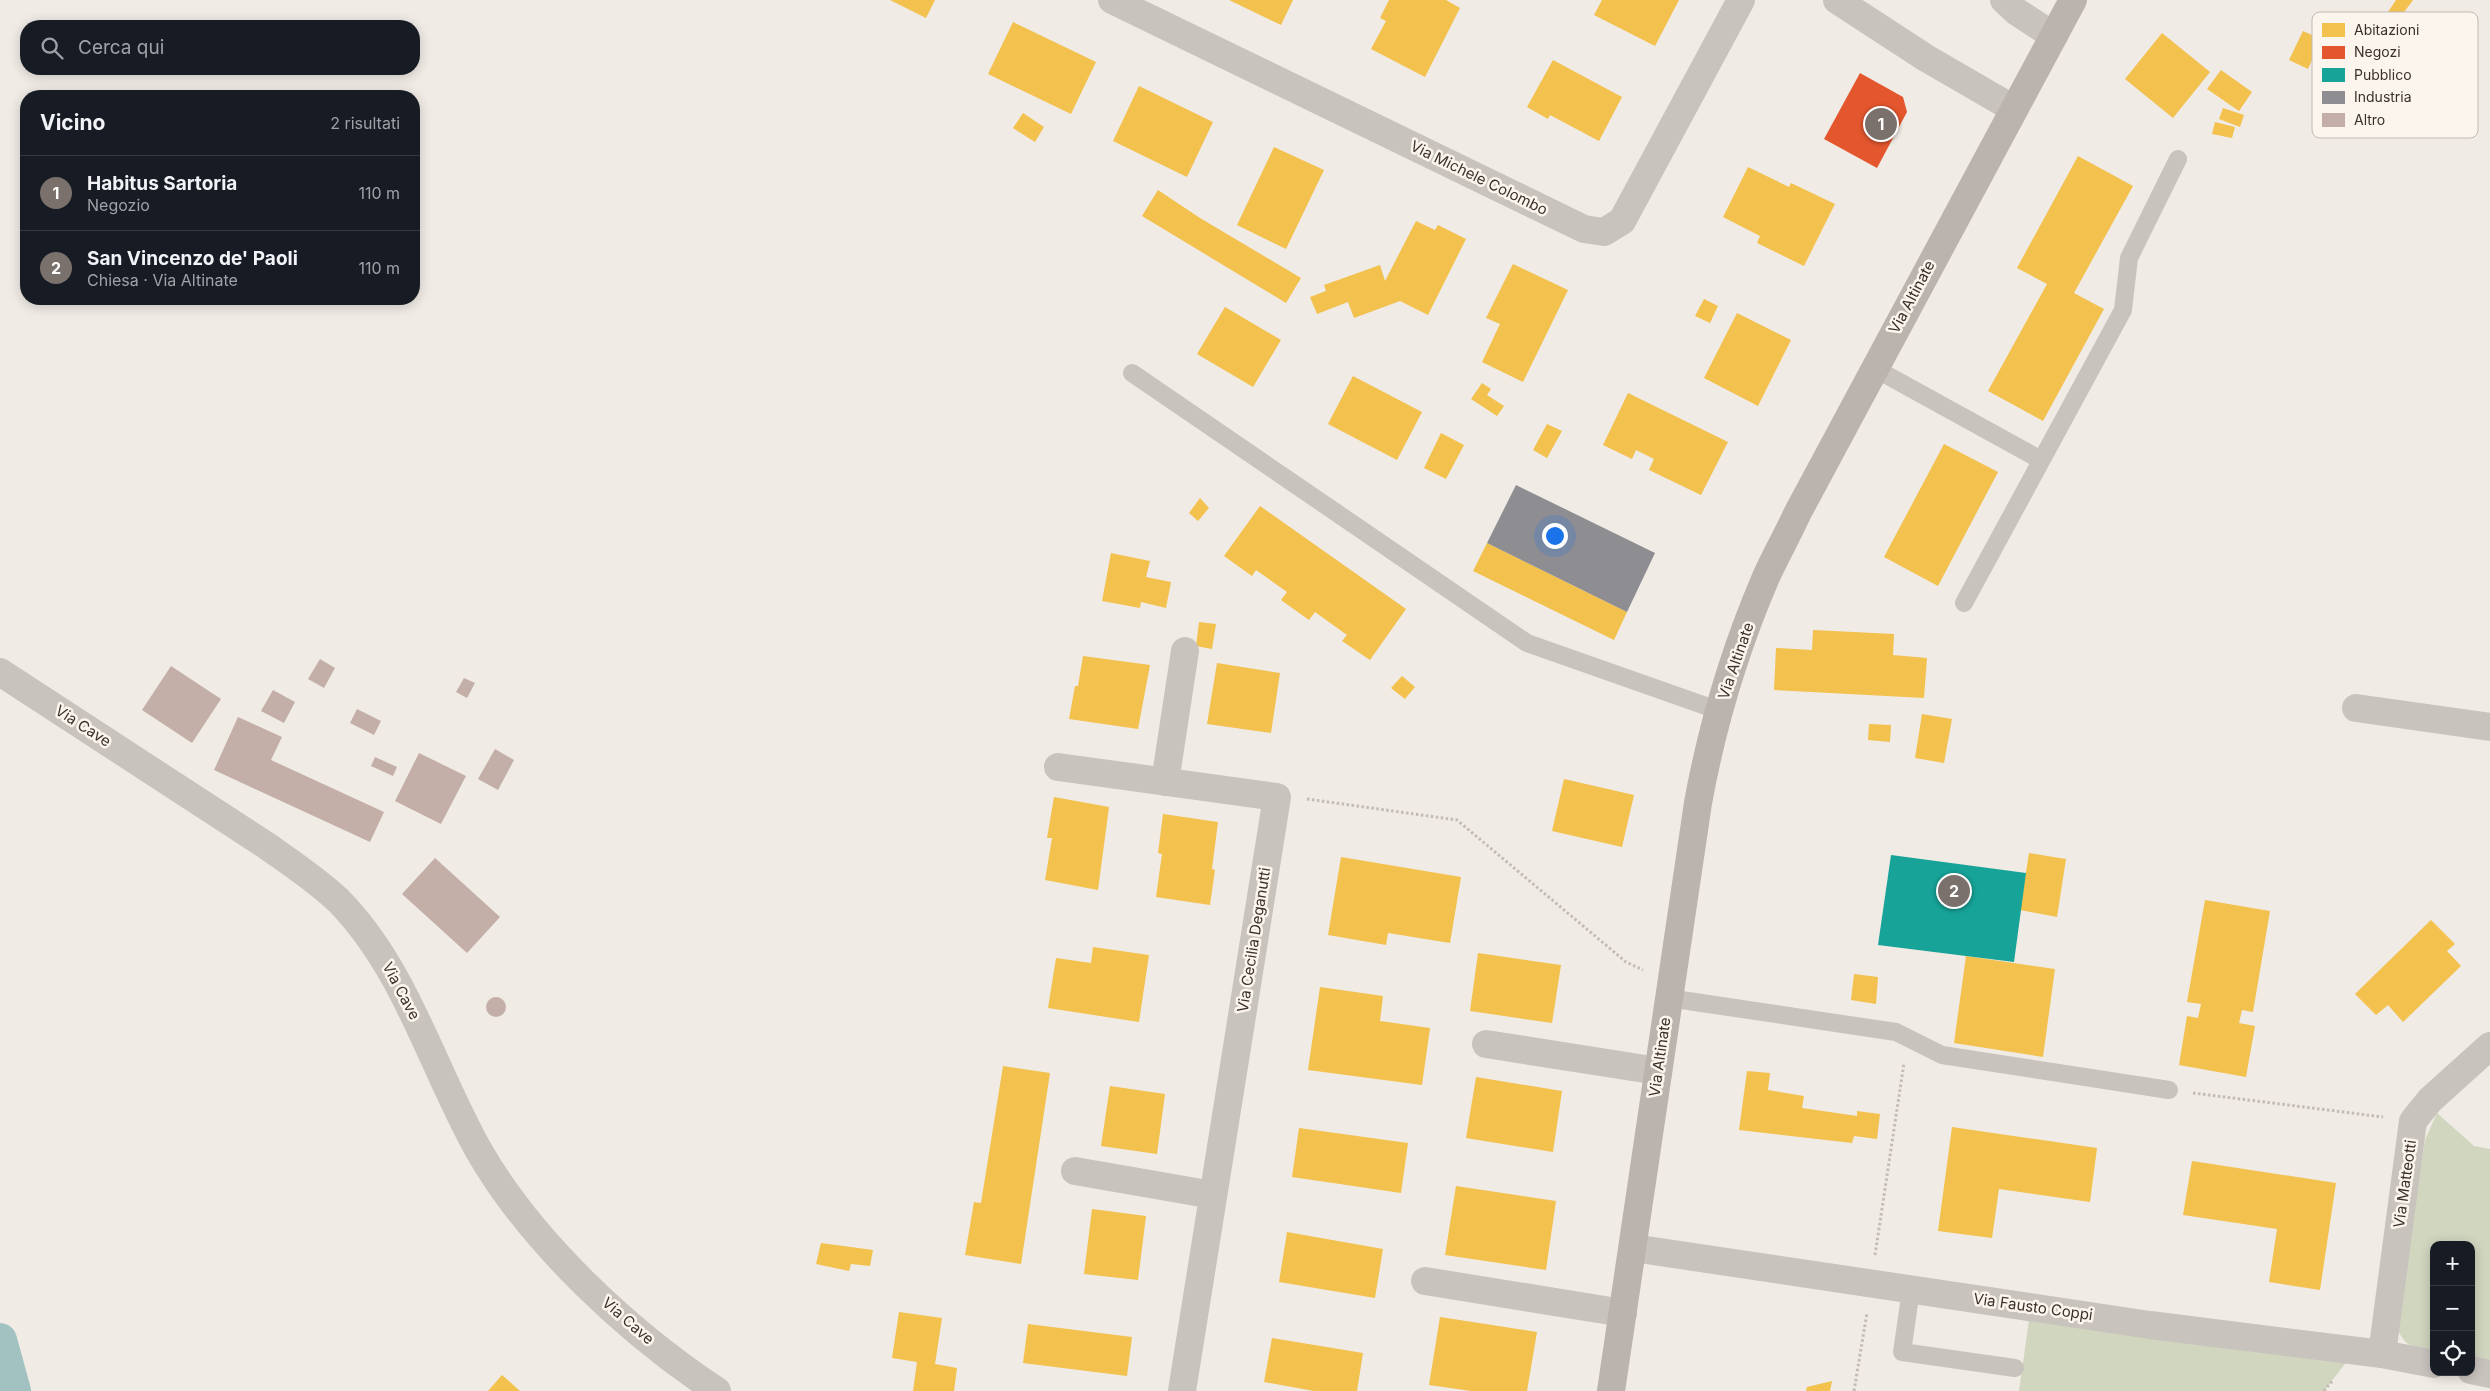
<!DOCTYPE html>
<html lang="it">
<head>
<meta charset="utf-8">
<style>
	:root { --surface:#171b24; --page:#242831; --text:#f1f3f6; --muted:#9ea1a6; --line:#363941; --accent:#7a716c }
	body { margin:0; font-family:Inter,sans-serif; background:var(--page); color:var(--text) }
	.controls { position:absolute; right:15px; bottom:15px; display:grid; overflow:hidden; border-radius:10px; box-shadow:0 2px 12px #0003 }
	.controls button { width:45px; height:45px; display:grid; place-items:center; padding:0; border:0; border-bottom:1px solid var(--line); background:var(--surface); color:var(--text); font:25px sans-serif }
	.you { position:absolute; left:1554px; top:535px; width:18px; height:18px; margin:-12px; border:4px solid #fff; border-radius:50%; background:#1a73e8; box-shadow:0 0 0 8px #1a73e833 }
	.badge { display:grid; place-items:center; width:32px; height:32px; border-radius:50%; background:var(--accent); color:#fff; font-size:16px; font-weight:700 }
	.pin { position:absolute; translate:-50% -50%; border:2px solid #fff; box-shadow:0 1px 5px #0006 }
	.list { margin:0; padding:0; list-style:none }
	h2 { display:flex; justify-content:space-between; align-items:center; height:65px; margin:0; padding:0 20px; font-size:21px }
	h2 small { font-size:16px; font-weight:400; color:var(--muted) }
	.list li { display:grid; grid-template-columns:32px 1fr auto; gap:15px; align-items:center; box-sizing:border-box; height:75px; padding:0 20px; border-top:1px solid var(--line) }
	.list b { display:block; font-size:19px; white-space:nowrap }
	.list p { margin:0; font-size:16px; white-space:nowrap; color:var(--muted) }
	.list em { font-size:16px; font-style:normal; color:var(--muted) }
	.icon { flex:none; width:28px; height:28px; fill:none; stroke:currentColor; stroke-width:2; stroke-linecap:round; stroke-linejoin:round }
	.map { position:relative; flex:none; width:2490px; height:1391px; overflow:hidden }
	.search { position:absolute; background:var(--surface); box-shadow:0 2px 12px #0003; left:20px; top:20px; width:400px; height:55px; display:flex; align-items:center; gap:12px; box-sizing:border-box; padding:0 18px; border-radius:20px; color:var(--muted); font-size:19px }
	.panel { position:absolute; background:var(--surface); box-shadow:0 2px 12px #0003; left:20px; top:90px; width:400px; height:215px; border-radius:20px }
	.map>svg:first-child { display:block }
</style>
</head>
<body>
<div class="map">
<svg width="2490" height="1391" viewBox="0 0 2490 1391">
	<rect width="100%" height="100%" fill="#f0ebe5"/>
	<g fill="#d1d6bf">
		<path d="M 2437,1113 L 2474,1146 L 2490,1149 L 2490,1362 L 2471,1359 L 2471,1245 L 2434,1245 L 2434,1351 C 2411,1347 2403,1347 2396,1323 L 2425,1140 Z"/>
		<path d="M 2031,1306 L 2355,1351 L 2324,1391 L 2019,1391 Z"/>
	</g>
	<g fill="#f2c14e">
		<path d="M 890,0 L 935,0 L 926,18 Z"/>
		<path d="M 1229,0 L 1293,0 L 1281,25 Z"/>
		<path d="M 1389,0 L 1446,0 L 1460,8 L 1425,77 L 1371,49 L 1386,21 L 1380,18 Z"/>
		<path d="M 1602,0 L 1679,0 L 1655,46 L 1594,15 Z"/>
		<path d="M 2396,0 L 2413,0 L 2394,26 L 2384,18 Z"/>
		<path d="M 1013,22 L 1096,62 L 1071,114 L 988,74 Z"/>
		<path d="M 2303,31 L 2321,39 L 2308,69 L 2289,60 Z"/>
		<path d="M 2162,33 L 2210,72 L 2173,118 L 2125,79 Z"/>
		<path d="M 1553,60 L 1622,97 L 1599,141 L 1550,115 L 1548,119 L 1527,107 Z"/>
		<path d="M 2221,70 L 2252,92 L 2239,111 L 2207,89 Z"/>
		<path d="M 1139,86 L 1213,122 L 1187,177 L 1113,141 Z"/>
		<path d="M 2223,108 L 2244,115 L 2240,127 L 2219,119 Z"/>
		<path d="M 1023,113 L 1044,127 L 1035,142 L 1013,128 Z"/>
		<path d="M 2215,122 L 2235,127 L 2232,138 L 2212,134 Z"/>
		<path d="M 1274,147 L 1324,170 L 1286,249 L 1237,225 Z"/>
		<path d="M 2078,156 L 2133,186 L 2074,293 L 2104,309 L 2043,421 L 1988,391 L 2047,284 L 2017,268 Z"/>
		<path d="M 1748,167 L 1789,187 L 1791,183 L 1835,204 L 1804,266 L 1757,243 L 1760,236 L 1723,217 Z"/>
		<path d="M 1158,190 L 1200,218 L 1301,278 L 1286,303 L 1142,216 Z"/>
		<path d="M 1416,221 L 1435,230 L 1438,225 L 1466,239 L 1428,315 L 1400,301 L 1354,318 L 1348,302 L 1317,314 L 1310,297 L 1326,291 L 1324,285 L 1380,265 L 1385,281 Z"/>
		<path d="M 1513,264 L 1568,290 L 1523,382 L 1482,362 L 1500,324 L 1486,318 Z"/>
		<path d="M 1704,299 L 1718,306 L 1710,323 L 1695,316 Z"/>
		<path d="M 1225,307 L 1281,340 L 1253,387 L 1197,354 Z"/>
		<path d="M 1737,313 L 1791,340 L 1758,406 L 1704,378 Z"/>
		<path d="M 1353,376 L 1422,412 L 1397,460 L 1328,424 Z"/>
		<path d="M 1482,383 L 1491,389 L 1487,395 L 1504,406 L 1497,416 L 1471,399 Z"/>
		<path d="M 1628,393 L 1728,442 L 1701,495 L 1649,470 L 1654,459 L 1636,450 L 1632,459 L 1603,445 Z"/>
		<path d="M 1547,424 L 1562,431 L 1547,458 L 1533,450 Z"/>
		<path d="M 1441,433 L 1464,445 L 1446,479 L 1424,468 Z"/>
		<path d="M 1944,444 L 1998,472 L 1938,586 L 1884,557 Z"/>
		<path d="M 1200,498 L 1209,508 L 1198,521 L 1189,513 Z"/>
		<path d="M 1260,506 L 1406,609 L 1370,660 L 1342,641 L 1347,635 L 1315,612 L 1309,620 L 1281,600 L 1287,592 L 1256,570 L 1252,576 L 1224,556 Z"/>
		<path d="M 1487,543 L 1627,612 L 1614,640 L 1473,571 Z"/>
		<path d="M 1111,553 L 1150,561 L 1146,577 L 1171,582 L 1166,608 L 1141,602 L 1140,608 L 1102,601 Z"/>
		<path d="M 1199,622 L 1216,624 L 1212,649 L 1196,646 Z"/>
		<path d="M 1813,630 L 1894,634 L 1893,655 L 1927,658 L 1924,698 L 1774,690 L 1776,648 L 1812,650 Z"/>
		<path d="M 1083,656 L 1150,665 L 1138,729 L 1069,719 L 1075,686 L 1078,686 Z"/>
		<path d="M 1217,663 L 1280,673 L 1271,733 L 1207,724 Z"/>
		<path d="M 1402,676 L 1415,687 L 1405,699 L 1391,688 Z"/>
		<path d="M 1922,714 L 1952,719 L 1944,763 L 1915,758 Z"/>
		<path d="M 1869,724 L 1891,725 L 1890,742 L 1868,740 Z"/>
		<path d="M 1564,779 L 1634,795 L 1622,847 L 1552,831 Z"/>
		<path d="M 1054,797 L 1109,807 L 1098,890 L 1045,880 L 1052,838 L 1047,838 Z"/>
		<path d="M 1163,814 L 1218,822 L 1212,869 L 1215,870 L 1210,905 L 1156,897 L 1162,854 L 1158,853 Z"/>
		<path d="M 2029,853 L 2066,859 L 2057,917 L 2020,910 Z"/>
		<path d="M 1341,857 L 1461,877 L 1450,943 L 1388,933 L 1386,945 L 1328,935 Z"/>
		<path d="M 2205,900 L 2270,911 L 2253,1012 L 2242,1010 L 2239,1023 L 2255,1026 L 2246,1077 L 2179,1065 L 2187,1016 L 2198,1018 L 2201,1004 L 2187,1002 Z"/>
		<path d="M 2431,920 L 2455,944 L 2447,951 L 2461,966 L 2403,1022 L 2388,1005 L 2376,1015 L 2355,994 Z"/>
		<path d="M 1093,947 L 1149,955 L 1139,1022 L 1048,1008 L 1056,958 L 1091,963 Z"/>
		<path d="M 1478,953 L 1561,965 L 1552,1023 L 1470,1011 Z"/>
		<path d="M 1966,956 L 2055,969 L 2043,1057 L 1954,1043 Z"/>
		<path d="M 1854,974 L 1878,977 L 1876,1004 L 1851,1000 Z"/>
		<path d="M 1320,987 L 1383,996 L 1380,1021 L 1430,1028 L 1422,1085 L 1308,1070 Z"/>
		<path d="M 1003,1066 L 1050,1073 L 1021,1264 L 965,1255 L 974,1202 L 981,1203 Z"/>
		<path d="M 1747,1071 L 1770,1073 L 1768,1090 L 1804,1096 L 1802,1108 L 1857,1116 L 1857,1111 L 1880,1114 L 1877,1139 L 1854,1136 L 1852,1143 L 1739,1130 Z"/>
		<path d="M 1476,1077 L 1562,1091 L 1553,1152 L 1466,1138 Z"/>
		<path d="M 1110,1086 L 1165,1094 L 1157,1154 L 1101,1146 Z"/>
		<path d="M 1952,1127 L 2097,1148 L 2090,1202 L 1999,1189 L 1992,1238 L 1938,1231 Z"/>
		<path d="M 1299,1128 L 1408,1143 L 1401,1193 L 1292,1177 Z"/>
		<path d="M 2192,1161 L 2336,1183 L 2320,1290 L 2269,1282 L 2277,1229 L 2183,1215 Z"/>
		<path d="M 1456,1186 L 1556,1201 L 1546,1270 L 1445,1255 Z"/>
		<path d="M 1092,1209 L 1146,1216 L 1138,1280 L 1084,1274 Z"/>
		<path d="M 1287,1232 L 1383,1249 L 1375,1298 L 1279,1282 Z"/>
		<path d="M 821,1243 L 873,1250 L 870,1266 L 851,1264 L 849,1271 L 816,1264 Z"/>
		<path d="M 899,1312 L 942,1318 L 935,1364 L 957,1368 L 954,1391 L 913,1391 L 917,1362 L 892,1358 Z"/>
		<path d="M 1440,1317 L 1537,1332 L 1527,1391 L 1471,1391 L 1429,1385 Z"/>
		<path d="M 1028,1324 L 1132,1337 L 1127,1376 L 1023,1363 Z"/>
		<path d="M 1272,1338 L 1363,1353 L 1357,1391 L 1314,1391 L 1264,1382 Z"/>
		<path d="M 502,1375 L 520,1391 L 488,1391 Z"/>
		<path d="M 1832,1381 L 1830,1391 L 1806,1391 L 1807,1387 Z"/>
	</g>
	<path fill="#e4572e" d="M 1860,73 L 1903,97 L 1907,112 L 1877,168 L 1824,139 Z"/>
	<path fill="#17a398" d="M 1891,855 L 2026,873 L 2014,962 L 1878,945 Z"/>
	<path fill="#8d8d92" d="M 1516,485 L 1655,553 L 1627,612 L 1487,543 Z"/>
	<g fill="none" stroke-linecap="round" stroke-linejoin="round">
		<path stroke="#a1c2c1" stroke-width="34" d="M 0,1340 L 14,1391"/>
	</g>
	<g fill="#c3afa7">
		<path d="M 320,659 L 335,668 L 324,688 L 308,679 Z"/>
		<path d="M 171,666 L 221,699 L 192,743 L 142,710 Z"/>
		<path d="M 464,678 L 475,683 L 467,698 L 456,692 Z"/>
		<path d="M 273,690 L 295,702 L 284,723 L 261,711 Z"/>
		<path d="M 357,709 L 381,721 L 374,735 L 350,723 Z"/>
		<path d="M 238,717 L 282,737 L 271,760 L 384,812 L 370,842 L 214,770 Z"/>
		<path d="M 495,749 L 514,760 L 498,790 L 478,779 Z"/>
		<path d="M 419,753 L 466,776 L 441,824 L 395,801 Z"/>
		<path d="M 375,757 L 397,767 L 393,776 L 371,766 Z"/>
		<path d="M 435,858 L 500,917 L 467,953 L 402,894 Z"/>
		<circle cx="496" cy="1007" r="10"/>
	</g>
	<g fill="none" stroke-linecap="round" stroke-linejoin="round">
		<g stroke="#c2bbb6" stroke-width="3" stroke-dasharray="2.5 2.5" stroke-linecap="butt">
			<path d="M 1307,799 L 1457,820 L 1626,962 L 1643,970"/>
			<path d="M 2193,1093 L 2383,1117"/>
			<path d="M 1875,1255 L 1904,1063"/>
			<path d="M 1854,1391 L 1867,1313"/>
			<path d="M 2324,1391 L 2333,1380"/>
		</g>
		<g stroke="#c9c3be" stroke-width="18">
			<path d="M 1874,368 L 2041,460"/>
			<path d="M 1132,373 L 1527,643 L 1720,711"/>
			<path d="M 1964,603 L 2123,310 L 2129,258 L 2178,159"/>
			<path d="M 1668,998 L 1896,1032 L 1942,1055 L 2169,1090"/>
			<path d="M 1911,1290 L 1902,1352 L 2015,1368"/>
		</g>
		<g stroke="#c9c3be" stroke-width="28">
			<path d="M 1112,0 L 1584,229 L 1604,232 L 1622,221 L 1741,0"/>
			<path d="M 1837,0 L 1926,58 L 2014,109"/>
			<path d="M 2004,0 L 2017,12 L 2054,36"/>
			<path d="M 0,672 L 267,846 C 291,863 317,880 339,901 C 407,971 432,1068 479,1151 C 532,1243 629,1333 717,1391"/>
			<path d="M 2356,708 L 2490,727"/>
			<path d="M 1058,767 L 1277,797 L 1182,1391"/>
			<path d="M 1165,782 L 1185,651"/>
			<path d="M 1486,1044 L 1658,1071"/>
			<path d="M 1075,1171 L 1213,1195"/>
			<path d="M 1633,1248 L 2150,1325 L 2382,1354 L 2434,1364"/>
			<path d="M 1425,1281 L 1623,1313"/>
			<path d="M 2382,1354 L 2413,1121 L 2430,1100 L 2490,1046"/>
			<path d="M 2471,1370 L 2490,1374"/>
		</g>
		<path stroke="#bab3ae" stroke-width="28" d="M 1611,1391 L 1698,803 C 1712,726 1735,649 1766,577 C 1776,555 1788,534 1798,512 L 2073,0"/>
	</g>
	<g text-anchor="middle" stroke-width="5" stroke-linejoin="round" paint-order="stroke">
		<g font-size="15" fill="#3b302b" stroke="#fbf5ee">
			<text transform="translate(1479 178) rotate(26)" y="5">Via Michele Colombo</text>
			<text transform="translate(1912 297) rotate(-62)" y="5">Via Altinate</text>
			<text transform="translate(1736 661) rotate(-71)" y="5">Via Altinate</text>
			<text transform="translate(83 726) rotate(33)" y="5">Via Cave</text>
			<text transform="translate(1254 940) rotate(-81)" y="5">Via Cecilia Deganutti</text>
			<text transform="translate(401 991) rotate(62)" y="5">Via Cave</text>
			<text transform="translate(1660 1057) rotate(-82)" y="5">Via Altinate</text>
			<text transform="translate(2405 1184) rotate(-82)" y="5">Via Matteotti</text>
			<text transform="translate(2033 1307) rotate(8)" y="5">Via Fausto Coppi</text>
			<text transform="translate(628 1321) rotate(41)" y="5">Via Cave</text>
		</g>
	</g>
	<rect x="2312" y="12" width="166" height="126" rx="8" fill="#fbf5ee" stroke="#c1bab4" stroke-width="1"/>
	<rect x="2322" y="23" width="23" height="14" fill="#f2c14e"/>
	<rect x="2322" y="46" width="23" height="13" fill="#e4572e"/>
	<rect x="2322" y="68" width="23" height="14" fill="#17a398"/>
	<rect x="2322" y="91" width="23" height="13" fill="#8d8d92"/>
	<rect x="2322" y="113" width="23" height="14" fill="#c3afa7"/>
	<g font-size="14" fill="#3b302b">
		<text x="2354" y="35">Abitazioni</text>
		<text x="2354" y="57">Negozi</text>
		<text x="2354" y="80">Pubblico</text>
		<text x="2354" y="102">Industria</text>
		<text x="2354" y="125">Altro</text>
	</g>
</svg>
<div class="controls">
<button>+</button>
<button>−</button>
<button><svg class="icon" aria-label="locate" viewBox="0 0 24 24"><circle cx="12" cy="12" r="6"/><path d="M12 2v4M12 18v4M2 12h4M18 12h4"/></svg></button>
</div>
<div class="you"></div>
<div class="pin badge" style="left:1881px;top:124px">1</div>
<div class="pin badge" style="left:1954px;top:891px">2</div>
<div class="search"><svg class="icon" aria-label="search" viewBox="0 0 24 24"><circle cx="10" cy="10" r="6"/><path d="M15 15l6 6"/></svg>Cerca qui</div>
<section class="panel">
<h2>Vicino<small>2 risultati</small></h2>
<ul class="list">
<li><span class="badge">1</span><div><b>Habitus Sartoria</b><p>Negozio</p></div><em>110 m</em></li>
<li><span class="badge">2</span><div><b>San Vincenzo de' Paoli</b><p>Chiesa · Via Altinate</p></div><em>110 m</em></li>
</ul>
</section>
</div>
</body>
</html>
